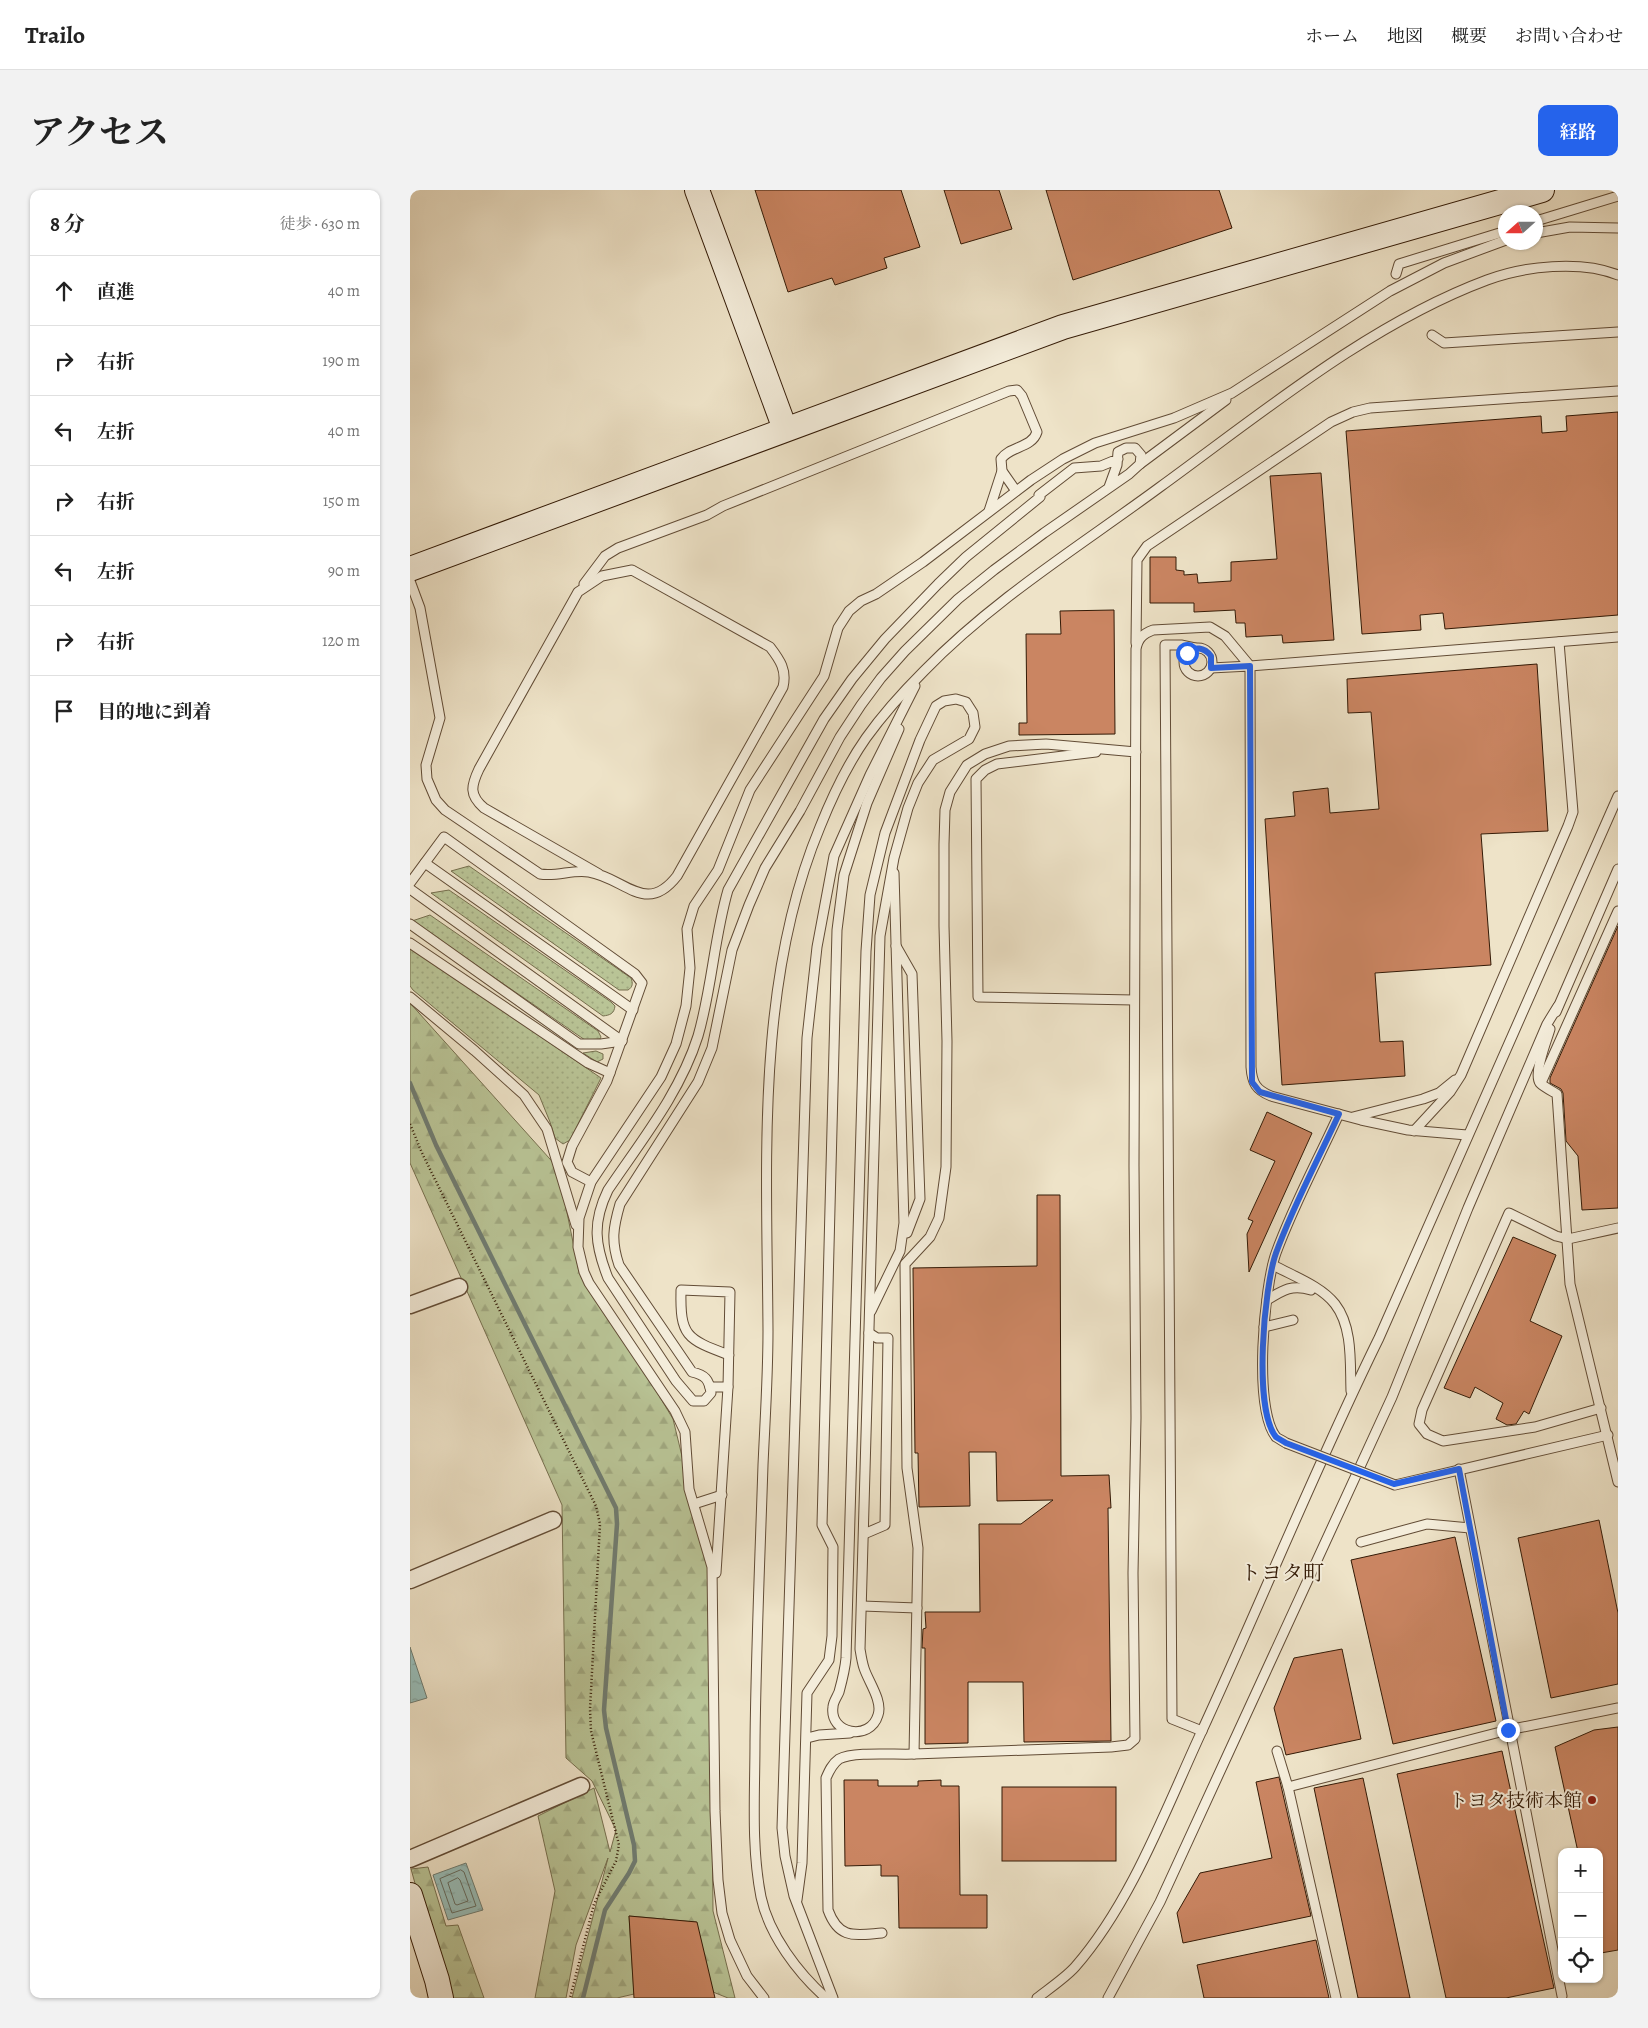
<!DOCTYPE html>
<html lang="ja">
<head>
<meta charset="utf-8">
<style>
	:root { --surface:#fff; --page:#f2f2f2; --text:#222; --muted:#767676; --line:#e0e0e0; --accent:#2563eb }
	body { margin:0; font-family:Alegreya,"Noto Serif JP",serif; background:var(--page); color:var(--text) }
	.controls { position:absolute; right:15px; bottom:15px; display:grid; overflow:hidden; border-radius:10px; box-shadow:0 1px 4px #0004 }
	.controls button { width:45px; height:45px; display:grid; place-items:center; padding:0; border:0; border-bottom:1px solid var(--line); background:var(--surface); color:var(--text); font:25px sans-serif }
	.compass { position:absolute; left:1088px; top:15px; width:45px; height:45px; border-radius:50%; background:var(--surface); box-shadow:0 1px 4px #0004; rotate:249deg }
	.stop { position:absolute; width:15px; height:15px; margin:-11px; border:4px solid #2563eb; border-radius:50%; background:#fff }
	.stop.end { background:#2563eb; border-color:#fff; box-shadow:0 1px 5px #0008 }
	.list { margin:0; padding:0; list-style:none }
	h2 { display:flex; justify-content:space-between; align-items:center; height:65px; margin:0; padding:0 20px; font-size:21px }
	h2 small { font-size:16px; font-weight:400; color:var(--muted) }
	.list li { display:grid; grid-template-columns:32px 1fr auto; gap:15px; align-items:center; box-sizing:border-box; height:70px; padding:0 20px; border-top:1px solid var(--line) }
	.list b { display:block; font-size:19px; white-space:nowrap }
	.list em { font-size:16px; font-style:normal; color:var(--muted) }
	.icon { flex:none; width:28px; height:28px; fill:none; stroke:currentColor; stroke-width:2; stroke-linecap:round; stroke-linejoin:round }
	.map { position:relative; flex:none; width:1208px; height:1808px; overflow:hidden; border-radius:10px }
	header { display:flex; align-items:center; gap:30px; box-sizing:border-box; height:70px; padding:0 25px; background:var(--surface); border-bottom:1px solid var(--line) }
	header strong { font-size:24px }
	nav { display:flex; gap:28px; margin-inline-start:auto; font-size:18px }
	.intro { display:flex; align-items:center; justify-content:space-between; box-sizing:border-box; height:120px; padding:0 30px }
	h1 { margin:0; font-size:35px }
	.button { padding:12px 22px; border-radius:10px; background:var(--accent); color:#fff; font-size:18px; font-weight:700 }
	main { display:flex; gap:30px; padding:0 30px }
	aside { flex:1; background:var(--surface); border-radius:10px; box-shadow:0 1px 4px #0004 }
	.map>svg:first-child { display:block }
</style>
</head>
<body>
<header>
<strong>Trailo</strong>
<nav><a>ホーム</a><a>地図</a><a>概要</a><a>お問い合わせ</a></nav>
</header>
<div class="intro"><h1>アクセス</h1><a class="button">経路</a></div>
<main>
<aside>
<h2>8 分<small>徒歩 · 630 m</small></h2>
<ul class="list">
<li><svg class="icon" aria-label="ahead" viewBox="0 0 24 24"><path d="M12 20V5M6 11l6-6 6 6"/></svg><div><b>直進</b></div><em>40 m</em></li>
<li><svg class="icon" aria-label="right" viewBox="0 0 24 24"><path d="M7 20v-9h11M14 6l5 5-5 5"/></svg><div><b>右折</b></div><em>190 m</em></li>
<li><svg class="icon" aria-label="left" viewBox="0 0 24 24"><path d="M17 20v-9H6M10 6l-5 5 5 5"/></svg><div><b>左折</b></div><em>40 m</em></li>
<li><svg class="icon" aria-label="right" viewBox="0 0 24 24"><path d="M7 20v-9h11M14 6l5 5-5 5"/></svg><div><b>右折</b></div><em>150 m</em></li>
<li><svg class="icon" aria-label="left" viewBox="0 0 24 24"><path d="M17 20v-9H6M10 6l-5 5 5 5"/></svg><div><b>左折</b></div><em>90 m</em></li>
<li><svg class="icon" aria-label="right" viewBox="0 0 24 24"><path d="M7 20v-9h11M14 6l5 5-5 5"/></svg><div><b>右折</b></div><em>120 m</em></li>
<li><svg class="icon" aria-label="arrive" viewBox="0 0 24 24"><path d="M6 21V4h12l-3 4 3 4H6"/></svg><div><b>目的地に到着</b></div></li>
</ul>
</aside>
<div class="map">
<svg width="1208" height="1808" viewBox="0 0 1208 1808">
	<defs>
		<pattern id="grass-dots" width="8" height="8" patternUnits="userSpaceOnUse" patternTransform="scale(1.25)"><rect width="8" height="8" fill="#b9c496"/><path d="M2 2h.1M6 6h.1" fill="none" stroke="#a0a880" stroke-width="1.8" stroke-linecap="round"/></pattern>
		<pattern id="forest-firs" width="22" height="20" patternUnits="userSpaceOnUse" patternTransform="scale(1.25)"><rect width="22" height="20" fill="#b9c496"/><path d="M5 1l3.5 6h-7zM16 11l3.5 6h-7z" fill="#a0a880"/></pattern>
		<pattern id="water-ripples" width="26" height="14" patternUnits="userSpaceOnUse" patternTransform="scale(1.25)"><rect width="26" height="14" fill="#99beb9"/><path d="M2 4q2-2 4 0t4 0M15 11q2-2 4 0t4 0" fill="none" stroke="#84a39e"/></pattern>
	</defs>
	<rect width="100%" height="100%" fill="#eee3c8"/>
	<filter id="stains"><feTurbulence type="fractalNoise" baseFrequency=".004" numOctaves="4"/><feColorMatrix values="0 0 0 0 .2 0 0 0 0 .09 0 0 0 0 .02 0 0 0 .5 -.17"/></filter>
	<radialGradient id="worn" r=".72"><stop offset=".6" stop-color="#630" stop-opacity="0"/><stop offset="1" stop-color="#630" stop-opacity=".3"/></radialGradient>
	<g fill="url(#grass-dots)" stroke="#766f4e">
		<path d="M 59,676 L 221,788 C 223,793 223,797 218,800 L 209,800 L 41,681 Z"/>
		<path d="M 39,700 L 201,812 L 205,816 C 204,824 200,825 193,826 L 21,703 Z"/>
		<path d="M 20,725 L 188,841 L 191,847 L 190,849 L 175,850 L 2,731 Z"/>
		<path d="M 0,757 L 191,888 L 160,950 L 153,954 L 145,948 L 140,932 L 129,905 L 3,800 L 0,796 Z"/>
		<path d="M 186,861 L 193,864 L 193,869 L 187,872 L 173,863 Z"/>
	</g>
	<g fill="url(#forest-firs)" stroke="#766f4e">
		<path d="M 0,813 L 148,978 L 169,1082 L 227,1169 L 263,1229 L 300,1382 L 303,1721 L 325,1808 L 318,1808 L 303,1802 L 286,1732 L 219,1726 L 224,1804 L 207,1808 L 162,1808 L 198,1668 L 166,1755 L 156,1808 L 125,1808 L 145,1701 L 128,1626 L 184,1598 L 200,1662 L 206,1640 L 182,1591 L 156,1568 L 152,1315 L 0,973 Z"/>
		<path d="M 18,1677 L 36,1736 L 48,1735 L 74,1808 L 37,1808 L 1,1679 Z"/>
	</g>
	<g fill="url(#water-ripples)" stroke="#707c71">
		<path d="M 0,1457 L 17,1508 L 0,1513 Z"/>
		<path d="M 56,1673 L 73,1720 L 38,1730 L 23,1685 Z"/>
	</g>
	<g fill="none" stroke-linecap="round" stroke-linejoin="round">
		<g stroke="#666c60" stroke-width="1">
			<path d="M 51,1680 L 54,1682 L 66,1716 L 42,1723 L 30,1689 Z"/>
			<path d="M 48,1688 L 50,1690 L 58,1711 L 47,1715 L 45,1714 L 38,1693 Z"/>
		</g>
		<path stroke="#707c71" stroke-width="4.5" d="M 0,893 L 26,955 L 206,1318 L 207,1334 L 194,1520 L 196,1538 L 224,1655 L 225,1671 L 219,1683 L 195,1720 L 173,1808"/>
	</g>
	<g fill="#ca8562" stroke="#331a06">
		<path d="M 345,0 L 491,0 L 510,57 L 474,68 L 477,78 L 425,95 L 422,88 L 378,102 Z"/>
		<path d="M 534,0 L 589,0 L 602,39 L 551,54 Z"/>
		<path d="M 636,0 L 809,0 L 822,38 L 663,90 Z"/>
		<path d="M 1208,222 L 1208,425 L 1035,439 L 1033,423 L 1010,425 L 1011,440 L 952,444 L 936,241 L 1131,226 L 1132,243 L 1157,241 L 1156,226 Z"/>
		<path d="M 911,283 L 924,450 L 873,453 L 872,445 L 836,447 L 835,433 L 826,433 L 825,420 L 784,422 L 784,413 L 740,413 L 740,367 L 766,367 L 766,380 L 774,381 L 774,385 L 787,384 L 788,393 L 821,391 L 821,372 L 867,369 L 860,286 Z"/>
		<path d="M 704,420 L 705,544 L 609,545 L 609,533 L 617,533 L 616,444 L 651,444 L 650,421 Z"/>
		<path d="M 1127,474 L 1138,641 L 1071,644 L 1081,775 L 965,783 L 970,852 L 993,851 L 995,886 L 872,895 L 855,629 L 885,626 L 883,602 L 918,598 L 920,623 L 969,619 L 961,522 L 938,523 L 937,489 Z"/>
		<path d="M 1208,736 L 1208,1018 L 1172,1020 L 1168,966 L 1156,951 L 1153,903 L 1151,899 L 1140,893 L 1140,888 Z"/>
		<path d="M 857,922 L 902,943 L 839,1082 L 837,1044 L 843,1031 L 838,1029 L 865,971 L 840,960 Z"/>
		<path d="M 627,1005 L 650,1005 L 651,1286 L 699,1285 L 701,1318 L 698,1318 L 701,1551 L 614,1552 L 613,1492 L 558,1492 L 558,1553 L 515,1554 L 515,1458 L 512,1458 L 513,1439 L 516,1438 L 515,1422 L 570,1422 L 569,1334 L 611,1334 L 643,1310 L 587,1311 L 586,1262 L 559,1262 L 560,1316 L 509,1317 L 508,1263 L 505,1263 L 503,1078 L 627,1076 Z"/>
		<path d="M 1103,1047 L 1146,1065 L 1120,1131 L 1152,1146 L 1119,1224 L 1114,1221 L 1106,1234 L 1097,1235 L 1086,1229 L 1093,1213 L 1065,1197 L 1060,1208 L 1034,1198 Z"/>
		<path d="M 1189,1330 L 1208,1423 L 1208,1494 L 1141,1508 L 1108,1348 Z"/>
		<path d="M 1045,1347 L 1086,1531 L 983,1554 L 941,1370 Z"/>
		<path d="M 932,1459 L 951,1549 L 876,1565 L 864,1518 L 884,1468 Z"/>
		<path d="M 1208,1537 L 1208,1760 L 1191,1763 L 1189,1755 L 1189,1662 L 1168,1662 L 1145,1557 L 1184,1540 Z"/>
		<path d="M 1092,1561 L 1144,1798 L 1096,1808 L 1036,1808 L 987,1584 Z"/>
		<path d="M 869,1587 L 901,1726 L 773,1753 L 767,1723 L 790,1683 L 862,1668 L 846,1592 Z"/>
		<path d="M 953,1588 L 1000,1808 L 948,1808 L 904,1598 Z"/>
		<path d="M 434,1590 L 468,1590 L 468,1596 L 508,1596 L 508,1591 L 531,1590 L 531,1596 L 549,1596 L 550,1705 L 577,1705 L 577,1738 L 489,1738 L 488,1686 L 471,1686 L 471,1675 L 435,1676 Z"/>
		<rect x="592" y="1597" width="114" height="74"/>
		<path d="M 219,1726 L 287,1732 L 305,1808 L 224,1808 Z"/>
		<path d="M 906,1750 L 919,1808 L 794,1808 L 787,1775 Z"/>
	</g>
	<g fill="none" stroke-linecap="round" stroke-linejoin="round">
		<g stroke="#624c36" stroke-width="11">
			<g id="lane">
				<path d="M 1126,31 L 1208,6"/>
				<path d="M 1126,43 L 1160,37 L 1208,38"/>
				<path d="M 986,84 L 989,74 L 1096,41"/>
				<path d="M 1022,145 L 1034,153 L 1208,142"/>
				<path d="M 730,274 L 816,210"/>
				<path d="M 699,297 L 707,275 L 708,262 L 716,258 L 725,258 L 731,265 L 730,274 L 719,284 L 634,343 L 584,380 L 548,409 L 495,461 L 471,488 L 451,515 L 430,547 L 390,621 L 355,678 L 339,715 L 322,760 L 302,858 L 288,892 L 210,1014 C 203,1038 201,1051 209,1075 L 282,1182 C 295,1185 299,1189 301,1203 L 294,1211 L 283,1211 L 266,1191 L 198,1088 C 185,1055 182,1033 198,1000 C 231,951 270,903 288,846 C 302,798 304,748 318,700 L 414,529 L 442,489 L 475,449 L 528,394 L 556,367 L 630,307 L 629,305 L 664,278 L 691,276 L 708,269"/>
				<path d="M 579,321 L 592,281"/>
				<path d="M 0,391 L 10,418 L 30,528 L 16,575 L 17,589 L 26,610 L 35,620 L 130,684 C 147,687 163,679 179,682 C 215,688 236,726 267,686 L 373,497 C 377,480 370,470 360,457 L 222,380 L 192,386 L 168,402 L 69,579 C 61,596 59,605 74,618 L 189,684"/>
				<path d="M 174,394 L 195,366 L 208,358 L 297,325 L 313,316 L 599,201 L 607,200 L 612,206 L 627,242 C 622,258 600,256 591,269 L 592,281 L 606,301"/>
				<path d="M 726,453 L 727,370 L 737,356 L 921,232 L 943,222 L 960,218 L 1208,201"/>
				<circle cx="788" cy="472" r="14"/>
				<path d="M 785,458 L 771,455 L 755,455 L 762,1529 L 792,1541"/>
				<path d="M 801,478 L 840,476 L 841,877 C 842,893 846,900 861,906 L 951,930 L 998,940 L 1057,945"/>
				<path d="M 546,509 L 556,512 L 563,523 L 565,537 L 559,549 L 523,570 L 508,593 L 498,618 L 484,668 L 470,746 L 450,1459 C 451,1465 452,1472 454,1478 C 458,1491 473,1511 468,1525 C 460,1552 419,1544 423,1517 C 423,1512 427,1507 429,1502 C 432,1491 435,1480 436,1468 L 456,761 L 460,705 L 475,643 L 510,550 L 526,516 L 534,511 Z"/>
				<path d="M 686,562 L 587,574 L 575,580 L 566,589 L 568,807 L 724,810"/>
				<path d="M 726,562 L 636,554 L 599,556 L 575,564 L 557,575 L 540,602 L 535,620 L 534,654 L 534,736 L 537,851 L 536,977 L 529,1028 L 520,1047 L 495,1074 L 497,1278 L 508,1358 L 504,1564 L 701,1557 L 718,1555 L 725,1549 L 723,1383 L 726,1228 L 724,976 L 726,459 C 728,448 733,444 743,440 L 800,437 L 815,446 L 840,476 L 1208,447"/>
				<path d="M 15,673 L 223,820"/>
				<path d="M 0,693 L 34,647 L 225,784 L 232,793 L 197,891 L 162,956 L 157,972 L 162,982 L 181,992"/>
				<path d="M 0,699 L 212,851"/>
				<path d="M 0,734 L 169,854 L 191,854 L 212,851"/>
				<path d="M 0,753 L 178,873 L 200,883"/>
				<path d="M 486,756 L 502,784 L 510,1009 L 497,1043"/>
				<path d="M 0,807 L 65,861 L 114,905 L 137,939 L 166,1035"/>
				<path d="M 1146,822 L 1208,679"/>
				<path d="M 1140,839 C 1137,850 1123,884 1130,893 C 1134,897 1142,901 1147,904 L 1160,1094 L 1208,1292"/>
				<path d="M 1131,893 L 1208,721"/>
				<path d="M 943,927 L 1013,909 L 1029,903 L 1045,890"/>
				<path d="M 1004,941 L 1040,902 L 1051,885 L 1158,636 L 1163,622 L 1149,452"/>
				<path d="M 863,1075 C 883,1086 911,1096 925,1114 C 943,1137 940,1174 941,1201"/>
				<path d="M 857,1110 C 873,1100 882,1094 901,1100"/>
				<path d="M 461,1121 L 490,1061 L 494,1033 L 484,683"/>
				<path d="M 854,1137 L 883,1130"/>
				<path d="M 300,1197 L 318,1197 L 306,1383"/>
				<path d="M 318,1197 L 320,1102 L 271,1100 C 270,1146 276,1149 319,1165"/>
				<path d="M 1191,1218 L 1125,1237 L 1033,1251 L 1017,1244 L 1009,1234 L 1012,1220 L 1099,1023 L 1146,1046 L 1158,1049 L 1208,1038"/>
				<path d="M 876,1253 C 873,1251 869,1249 866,1247 C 843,1218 854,1097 866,1063 C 883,1016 908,970 929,924"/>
				<path d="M 1049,1279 L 1152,1806"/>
				<path d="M 985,1295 L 1198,1245"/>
				<path d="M 284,1314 L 312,1305"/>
				<path d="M 454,1344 L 475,1335 L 478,1148 L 467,1148 L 459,1143"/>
				<path d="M 951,1352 L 1017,1334 L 1060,1338"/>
				<path d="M 452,1416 L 507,1418"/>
				<path d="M 397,1548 L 409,1545 L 440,1543"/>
				<path d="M 867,1561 L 878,1597 L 926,1808"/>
				<path d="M 878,1597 L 1098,1540 L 1208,1518"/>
				<path d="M 387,1710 L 392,1673 L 397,1503 L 419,1470 L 422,1446 L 423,1357 L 412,1335 L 427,740 L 434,685 L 457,613 L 489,539"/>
				<path d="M 472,1743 C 445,1745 429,1750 418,1720 L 416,1588 C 419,1581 422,1574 429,1569 C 444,1561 486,1565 504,1564"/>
				<path d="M 354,1808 L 337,1786 L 320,1750 L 312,1723 L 308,1690 L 305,1621 L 302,1377 L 279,1299 L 275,1242 L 265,1221 L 179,1093 L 174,1082 L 168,1057 L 169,1028 L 181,992 L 251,887 L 266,854 L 276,816 L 280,778 L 277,739 L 284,716 L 308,680 L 340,600 L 414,486 L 428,438 L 439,421 L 451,411 L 466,404 L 513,372 L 621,290 L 653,269 L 685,253 L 764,228 L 822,203 L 980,101 L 1034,73 L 1096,50"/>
				<path d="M 416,1808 C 388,1783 359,1745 351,1707 C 341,1656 345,1603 345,1552 C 346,1459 350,1367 353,1275 C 355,1230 358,1186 358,1141 C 357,975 345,793 410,637 C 422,607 437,575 456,548 C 471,527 496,499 514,481 C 584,409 670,356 750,297 C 852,223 959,134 1077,90 C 1114,76 1171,70 1208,85"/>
				<path d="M 423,1808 L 384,1706 L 375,1666 L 372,1638 L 397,848 L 407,757 L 424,666 L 460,585 L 505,496"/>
				<path d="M 627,1808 C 640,1798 655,1788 665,1777 C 721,1713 755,1621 790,1545 C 851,1413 905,1278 969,1148 L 1208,606"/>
				<path d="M 698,1808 L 750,1712 L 982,1207 L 1058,1018 L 1137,834 L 1148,816"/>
			</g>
		</g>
		<g stroke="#624c36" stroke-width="19">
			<g id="street">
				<path d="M 0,1115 L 49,1097"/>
				<path d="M 0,1390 L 143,1330"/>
				<path d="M 0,1669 L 171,1596"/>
			</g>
		</g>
		<g stroke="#331a06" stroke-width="26">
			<g id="secondary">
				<path d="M 287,0 L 375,239"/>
				<path d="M 0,379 L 653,137 L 1132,0"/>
				<path d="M 0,1705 L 27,1790 L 31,1808"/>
			</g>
		</g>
		<path stroke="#331a06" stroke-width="2.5" stroke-dasharray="1 2.5" stroke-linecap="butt" d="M 0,934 L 12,963 L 186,1316 L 190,1334 L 180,1519 L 181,1541 L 209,1655 L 206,1671 L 184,1714 L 160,1808"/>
		<use href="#lane" stroke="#f4eddb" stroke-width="9"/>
		<use href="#street" stroke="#f4eddb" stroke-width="16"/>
		<use href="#secondary" stroke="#f4eddb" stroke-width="24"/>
		<g stroke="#624c36" stroke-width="11" stroke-linecap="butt">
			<path id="lane-bridge" d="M 876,1253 L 985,1295"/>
		</g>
		<use href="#lane-bridge" stroke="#f4eddb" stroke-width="9"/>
	</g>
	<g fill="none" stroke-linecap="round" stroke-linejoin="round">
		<path stroke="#2563eb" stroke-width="6" d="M 777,463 C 785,456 794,457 801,466 L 801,478 L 840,476 L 842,892 L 850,902 L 929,924 C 908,970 883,1016 866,1063 C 854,1097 843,1219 866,1247 C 869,1249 873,1251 876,1253 L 984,1294 L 1049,1279 L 1098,1540"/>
	</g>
	<circle fill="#8f2418" stroke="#f4eddb" stroke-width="2" cx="1182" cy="1610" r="5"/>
	<g text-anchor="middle" stroke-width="4" stroke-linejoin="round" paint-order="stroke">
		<g font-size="19" fill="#331a06" stroke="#f4eddb" text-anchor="end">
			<text x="1172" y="1617">トヨタ技術本館</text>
		</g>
		<g font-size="21" fill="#331a06" stroke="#f4eddb">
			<text x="872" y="1390">トヨタ町</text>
		</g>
	</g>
	<rect width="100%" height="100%" filter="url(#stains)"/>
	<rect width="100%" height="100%" fill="url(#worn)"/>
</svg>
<div class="controls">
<button>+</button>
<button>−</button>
<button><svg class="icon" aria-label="locate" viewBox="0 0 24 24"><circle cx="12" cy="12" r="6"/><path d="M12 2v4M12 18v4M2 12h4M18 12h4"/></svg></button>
</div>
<svg class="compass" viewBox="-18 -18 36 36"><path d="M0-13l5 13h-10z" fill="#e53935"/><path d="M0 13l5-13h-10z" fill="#767676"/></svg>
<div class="stop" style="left:777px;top:463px"></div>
<div class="stop end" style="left:1098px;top:1540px"></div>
</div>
</main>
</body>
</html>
